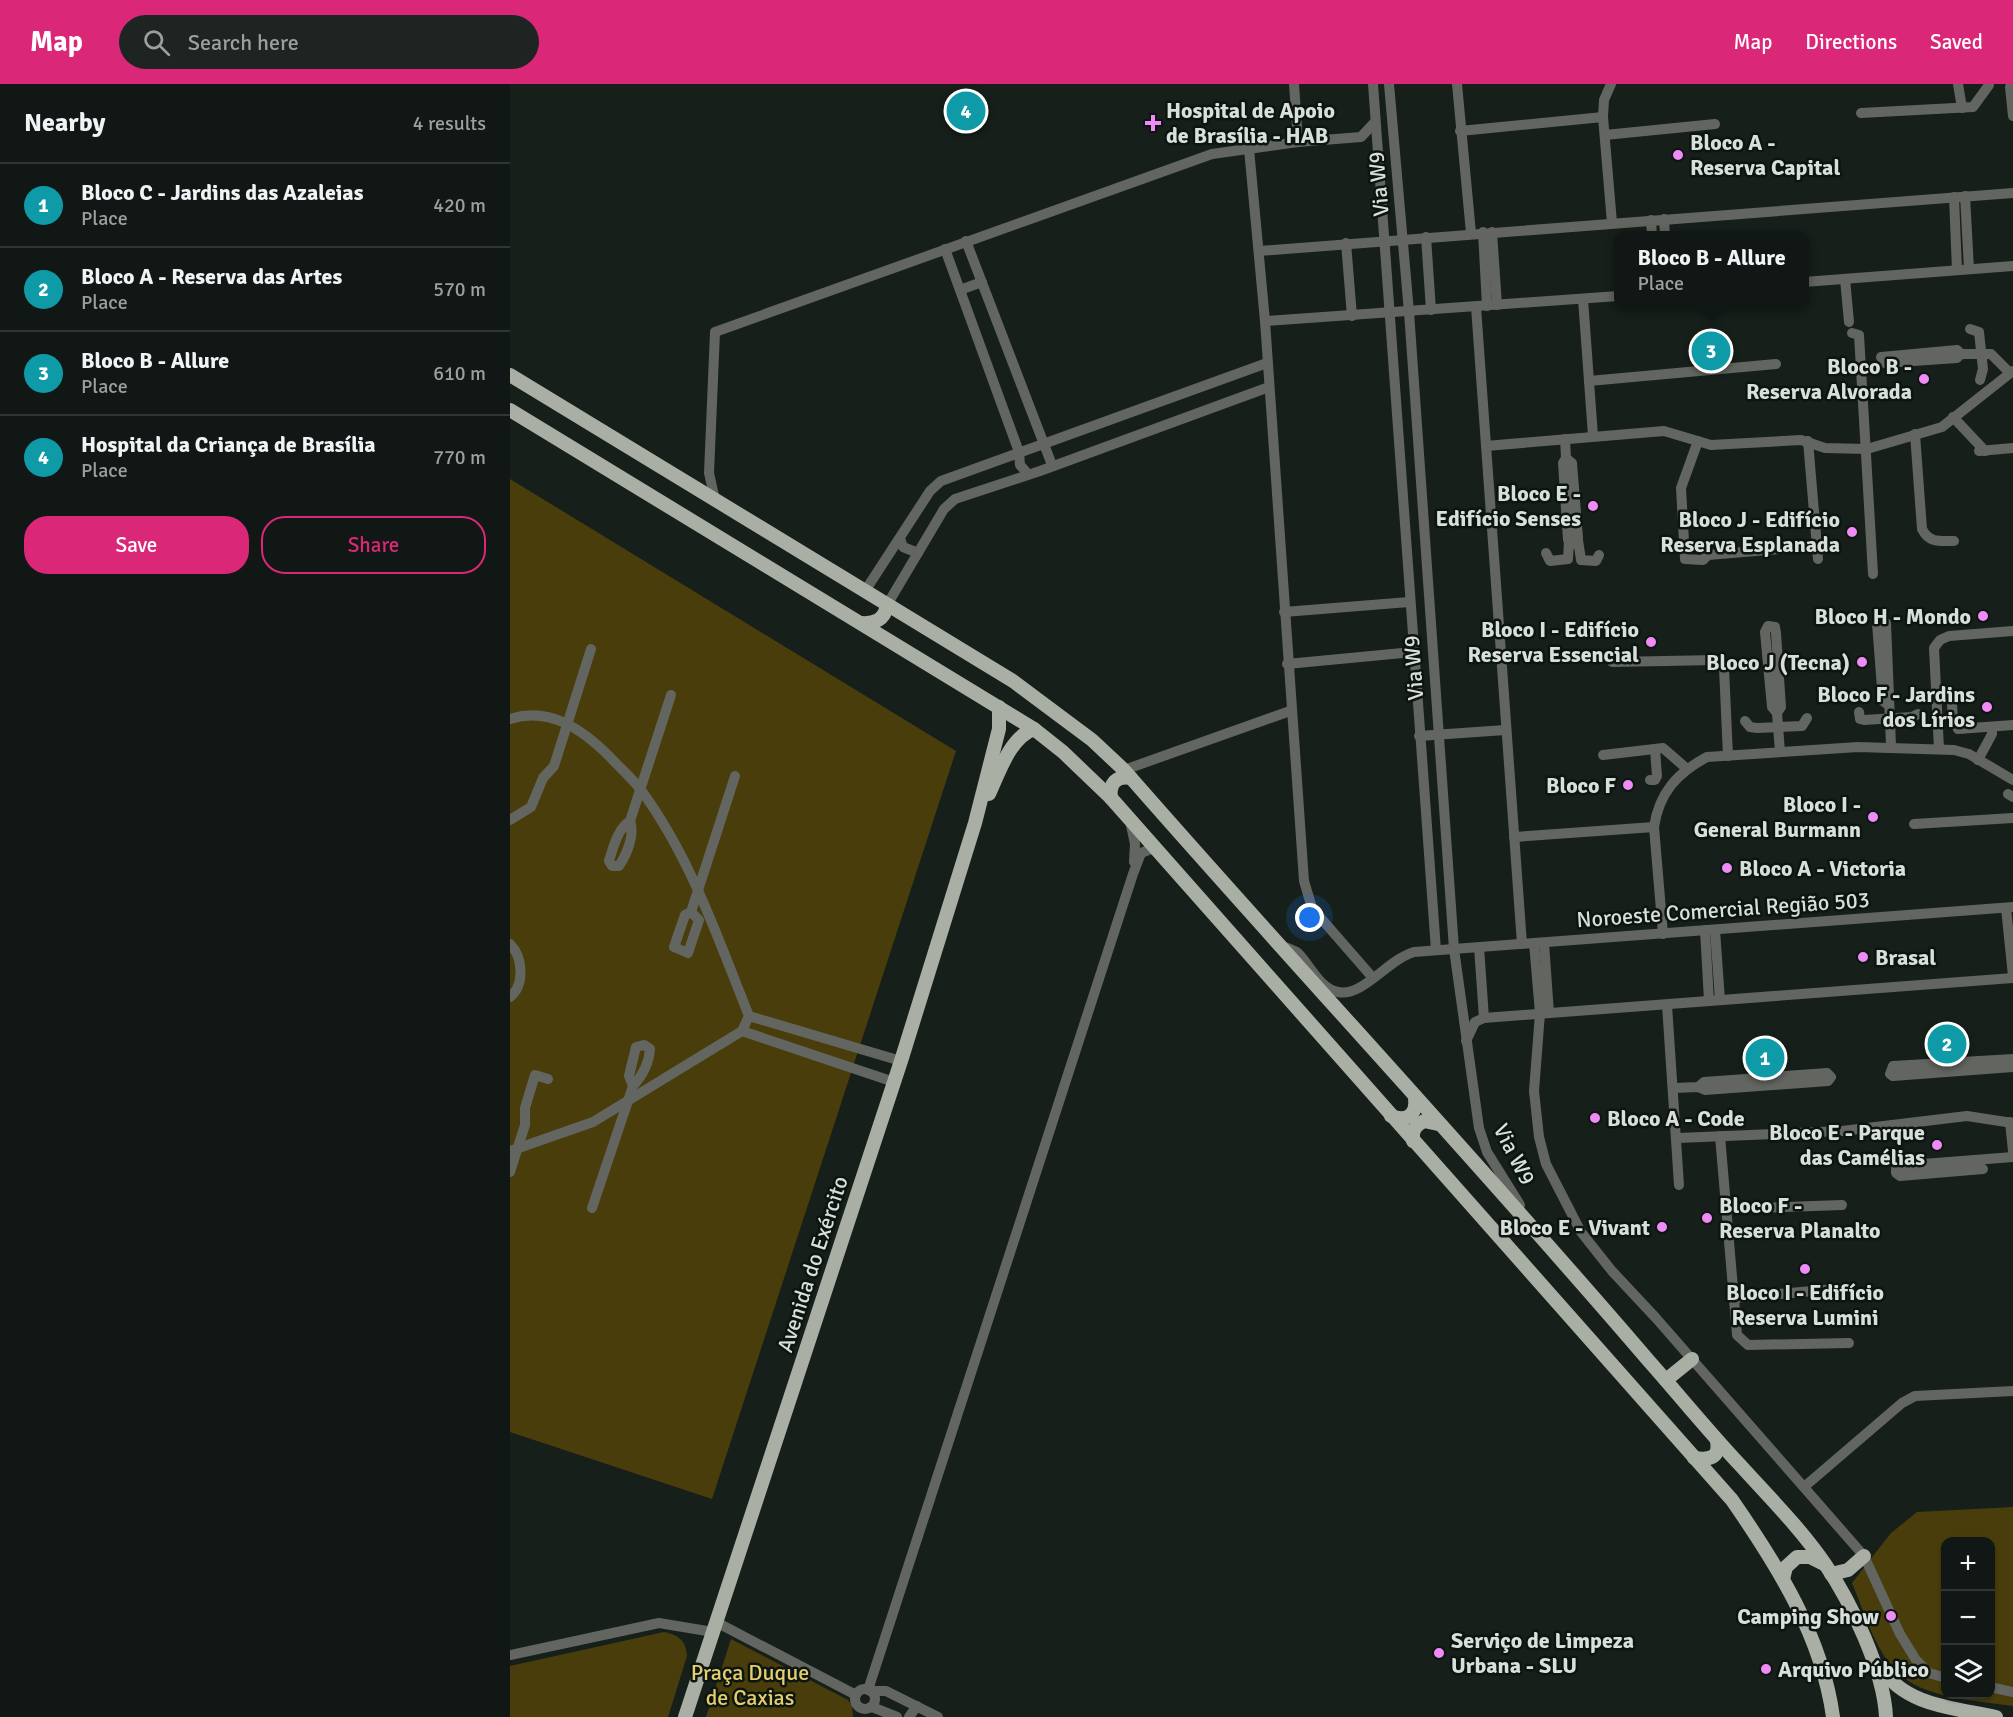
<!DOCTYPE html>
<html lang="en">
<head>
<meta charset="utf-8">
<style>
	:root { --surface:#101714; --page:#1e2422; --text:#f1f3f6; --muted:#9c9fa0; --line:#303634; --accent:#db2777 }
	body { margin:0; font-family:Signika,sans-serif; background:var(--page); color:var(--text) }
	.controls { position:absolute; right:18px; bottom:18px; display:grid; overflow:hidden; border-radius:12px; box-shadow:0 2px 4px #0004 }
	.controls button { width:54px; height:54px; display:grid; place-items:center; padding:0; border:0; border-bottom:2px solid var(--line); background:var(--surface); color:var(--text); font:30px sans-serif }
	.you { position:absolute; left:800px; top:834px; width:21px; height:21px; margin:-15px; border:4px solid #fff; border-radius:50%; background:#1a73e8; box-shadow:0 0 0 9px #1a73e833 }
	.badge { display:grid; place-items:center; width:39px; height:39px; border-radius:50%; background:var(--accent); color:#fff; font-size:20px; font-weight:700 }
	.pin { position:absolute; translate:-50% -50%; border:3px solid #fff; box-shadow:0 2px 6px #0006 }
	.popup { position:absolute; left:1104px; top:147px; width:195px; height:78px; box-sizing:border-box; display:grid; place-content:center; border-radius:12px; background:var(--surface); filter:drop-shadow(0 2px 4px #0005); font-size:20px; white-space:nowrap; color:var(--muted) }
	.popup b { font-size:22px; color:var(--text) }
	.popup::after { content:''; position:absolute; left:50%; top:100%; margin-left:-12px; border:12px solid transparent; border-top-color:var(--surface) }
	.list { margin:0; padding:0; list-style:none }
	h2 { display:flex; justify-content:space-between; align-items:center; height:78px; margin:0; padding:0 24px; font-size:26px }
	h2 small { font-size:20px; font-weight:400; color:var(--muted) }
	.list li { display:grid; grid-template-columns:39px 1fr auto; gap:18px; align-items:center; box-sizing:border-box; height:84px; padding:0 24px; border-top:2px solid var(--line) }
	.list b { display:block; font-size:22px; white-space:nowrap }
	.list p { margin:0; font-size:20px; white-space:nowrap; color:var(--muted) }
	.list em { font-size:20px; font-style:normal; color:var(--muted) }
	.actions { display:flex; gap:12px; padding:18px 24px }
	.actions a { flex:1; padding:14px 0; border:2px solid var(--accent); border-radius:24px; text-align:center; font-size:21px; color:var(--accent) }
	.actions .main { background:var(--accent); color:#fff }
	.icon { flex:none; width:33px; height:33px; fill:none; stroke:currentColor; stroke-width:2; stroke-linecap:round; stroke-linejoin:round }
	.map { position:relative; flex:none; width:1503px; height:1633px; overflow:hidden }
	header { display:flex; align-items:center; gap:36px; box-sizing:border-box; height:84px; padding:0 30px; background:var(--accent); color:#fff }
	header strong { font-size:28px }
	nav { display:flex; gap:33px; margin-inline-start:auto; font-size:21px }
	.search { width:420px; height:54px; background:var(--page); display:flex; align-items:center; gap:15px; box-sizing:border-box; padding:0 21px; border-radius:33px; color:var(--muted); font-size:22px }
	main { display:flex }
	aside { flex:1; background:var(--surface) }
	.map>svg:first-child { display:block }
</style>
</head>
<body>
<header>
<strong>Map</strong>
<div class="search"><svg class="icon" aria-label="search" viewBox="0 0 24 24"><circle cx="10" cy="10" r="6"/><path d="M15 15l6 6"/></svg>Search here</div>
<nav><a>Map</a><a>Directions</a><a>Saved</a></nav>
</header>
<main>
<aside>
<h2>Nearby<small>4 results</small></h2>
<ul class="list">
<li><span class="badge" style="background:#0f9aa8">1</span><div><b>Bloco C - Jardins das Azaleias</b><p>Place</p></div><em>420 m</em></li>
<li><span class="badge" style="background:#0f9aa8">2</span><div><b>Bloco A - Reserva das Artes</b><p>Place</p></div><em>570 m</em></li>
<li><span class="badge" style="background:#0f9aa8">3</span><div><b>Bloco B - Allure</b><p>Place</p></div><em>610 m</em></li>
<li><span class="badge" style="background:#0f9aa8">4</span><div><b>Hospital da Criança de Brasília</b><p>Place</p></div><em>770 m</em></li>
</ul>
<div class="actions"><a class="main">Save</a><a>Share</a></div>
</aside>
<div class="map">
<svg width="1503" height="1633" viewBox="0 0 1503 1633">
	<rect width="100%" height="100%" fill="#161f1a"/>
	<g fill="#483d0b" fill-rule="evenodd">
		<path d="M 0,395 L 446,667 L 202,1415 L 0,1348 Z"/>
		<path d="M 1503,1423 L 1503,1622 C 1464,1616 1404,1615 1379,1579 C 1362,1556 1353,1525 1342,1499 L 1381,1449 L 1407,1428 ZM 1436,1458 L 1480,1458 L 1480,1610 L 1436,1610 Z"/>
		<path d="M 154,1548 C 169,1551 176,1557 177,1572 L 158,1633 L 0,1633 L 0,1582 Z"/>
		<path d="M 221,1555 L 338,1616 L 342,1622 L 343,1633 L 196,1633 Z"/>
	</g>
	<g fill="none" stroke-linecap="round" stroke-linejoin="round">
		<g stroke="#636561" stroke-width="10">
			<path d="M 784,0 L 788,58"/>
			<path d="M 863,0 L 926,866"/>
			<path d="M 879,0 L 899,228 L 944,865 L 969,1044 L 977,1068 L 1010,1121"/>
			<path d="M 947,0 L 961,149"/>
			<path d="M 1101,0 L 1094,16 L 1093,33 L 1102,139"/>
			<path d="M 1448,0 L 1452,24"/>
			<path d="M 1500,3 L 1503,32"/>
			<path d="M 1351,29 L 1463,23 L 1479,1"/>
			<path d="M 950,47 L 1093,33"/>
			<path d="M 1095,51 L 1205,40"/>
			<path d="M 739,65 L 755,237 L 794,797 L 802,824 L 863,894"/>
			<path d="M 1455,112 L 1459,185"/>
			<path d="M 1444,113 L 1447,186"/>
			<path d="M 1154,135 L 1155,152"/>
			<path d="M 1141,136 L 1142,152"/>
			<path d="M 973,148 L 977,222"/>
			<path d="M 982,148 L 987,221"/>
			<path d="M 916,153 L 921,226"/>
			<path d="M 456,157 L 542,381"/>
			<path d="M 836,159 L 842,232"/>
			<path d="M 435,165 L 509,368 L 510,381 L 518,390"/>
			<path d="M 749,167 L 1503,109"/>
			<path d="M 1335,195 L 1339,238"/>
			<path d="M 1294,198 L 1503,182"/>
			<path d="M 450,206 L 472,198"/>
			<path d="M 1073,215 L 1083,352"/>
			<path d="M 966,223 L 1012,860"/>
			<path d="M 755,237 L 1108,212"/>
			<path d="M 1460,245 L 1469,248 L 1473,285 L 1470,296"/>
			<path d="M 1342,249 L 1349,251 L 1363,490"/>
			<path d="M 1451,270 L 1447,266 L 1371,273 L 1374,279 L 1447,274 L 1451,270 L 1481,270 L 1500,289"/>
			<path d="M 1079,297 L 1266,280"/>
			<path d="M 1443,333 L 1475,367"/>
			<path d="M 1405,350 L 1412,445 C 1419,459 1429,457 1444,457"/>
			<path d="M 1055,355 L 1056,374 L 1053,379 L 1058,456 L 1063,460 L 1068,454 L 1062,379 L 1056,374"/>
			<path d="M 1188,357 L 1171,404 L 1175,475 L 1193,476 L 1198,471 L 1282,464"/>
			<path d="M 1298,357 L 1308,475"/>
			<path d="M 976,362 L 1154,347 L 1201,361 L 1291,356 L 1315,364 L 1357,365 L 1432,343 L 1503,287"/>
			<path d="M 1469,367 L 1503,364"/>
			<path d="M 205,416 L 199,389 L 205,248 L 702,70 L 788,58 L 851,53 L 865,38"/>
			<path d="M 390,454 L 393,463 L 408,469"/>
			<path d="M 1068,456 L 1071,476 L 1086,477 L 1089,471"/>
			<path d="M 1036,469 L 1040,477 L 1058,475 L 1059,457"/>
			<path d="M 355,507 L 420,407 L 431,397 L 757,279"/>
			<path d="M 377,521 L 434,425 L 445,415 L 530,387 L 759,303"/>
			<path d="M 774,528 L 899,518"/>
			<path d="M 1102,578 L 1207,576 L 1214,584 L 1218,672"/>
			<path d="M 777,580 L 903,568"/>
			<path d="M 1377,620 L 1373,617 L 1367,539 L 1370,535 L 1376,539 L 1381,662"/>
			<path d="M 1442,620 L 1443,636 L 1448,645 L 1503,641"/>
			<path d="M 1349,628 L 1350,635 L 1354,636 L 1402,633 L 1408,630"/>
			<path d="M 1267,629 L 1262,623 L 1255,548 L 1258,542 L 1265,543 L 1266,549 L 1271,623 L 1267,629 L 1270,668"/>
			<path d="M 0,635 C 40,622 73,646 100,673 C 110,684 122,694 131,706 C 181,774 208,855 239,932 L 232,947 L 83,1038 L 0,1067"/>
			<path d="M 1235,637 L 1240,643 L 1247,644 L 1292,642 L 1297,634"/>
			<path d="M 909,652 L 995,646"/>
			<path d="M 1429,665 L 1424,564 L 1430,556 L 1439,552 L 1503,547"/>
			<path d="M 1093,671 L 1153,664 L 1176,684"/>
			<path d="M 1468,676 L 1482,650 L 1482,643"/>
			<path d="M 614,686 L 780,627"/>
			<path d="M 1140,696 L 1145,696 L 1147,692 L 1145,665"/>
			<path d="M 1498,710 L 1503,713"/>
			<path d="M 0,736 L 21,723 L 33,694 L 44,682 L 81,565"/>
			<path d="M 120,737 C 125,751 117,770 109,782 L 102,782 L 99,777 C 103,764 108,744 120,737 L 161,611"/>
			<path d="M 620,737 L 625,760 L 624,778"/>
			<path d="M 1404,740 L 1503,734"/>
			<path d="M 1004,753 L 1144,743"/>
			<path d="M 1496,824 L 1503,892"/>
			<path d="M 181,828 L 189,836 L 178,869 L 164,863 L 175,831 L 181,828 L 225,692"/>
			<path d="M 1195,846 L 1199,917"/>
			<path d="M 1205,846 L 1210,916"/>
			<path d="M 1153,850 L 1144,743 C 1149,709 1167,689 1197,673 L 1348,663 L 1444,666 L 1459,670 L 1503,696"/>
			<path d="M 1024,859 L 1030,929 L 1024,1007 L 1029,1053 L 1036,1080 L 1071,1148 L 1102,1187 L 1145,1233 L 1354,1472 L 1390,1550 L 1406,1576 L 1419,1589 L 1436,1594"/>
			<path d="M 1034,859 L 1039,929"/>
			<path d="M 0,860 C 13,873 15,901 0,913"/>
			<path d="M 771,862 C 777,864 784,866 788,869 C 800,881 810,905 828,908 C 853,913 877,876 904,868 L 1503,823"/>
			<path d="M 969,863 L 974,934"/>
			<path d="M 1157,921 L 1169,1101"/>
			<path d="M 239,932 L 391,977"/>
			<path d="M 232,947 L 384,998"/>
			<path d="M 956,957 L 965,938 L 974,934 L 1503,894"/>
			<path d="M 1503,975 L 1383,982 L 1380,990 L 1383,992 L 1503,983"/>
			<path d="M 1164,1004 L 1188,1003 L 1195,1006 L 1318,997 L 1321,993 L 1317,989 L 1194,998 L 1188,1003"/>
			<path d="M 1500,1038 L 1503,1067"/>
			<path d="M 1210,1052 L 1227,1251 L 1238,1261 L 1339,1259"/>
			<path d="M 1168,1054 L 1332,1047 L 1457,1032 L 1503,1039"/>
			<path d="M 1473,1085 L 1390,1092 L 1386,1089 L 1386,1085 L 1400,1081 L 1503,1073"/>
			<path d="M 0,1088 L 15,1041 L 15,1024 L 25,991 L 38,995"/>
			<path d="M 82,1124 L 123,1002 C 133,991 139,980 140,965 L 134,961 L 126,963 L 119,992 L 123,1002"/>
			<path d="M 1216,1125 L 1332,1121"/>
			<path d="M 1224,1214 L 1337,1204"/>
			<path d="M 1294,1403 L 1392,1319 L 1405,1312 L 1503,1307"/>
			<path d="M 206,1538 L 346,1611"/>
			<path d="M 0,1571 L 149,1539 L 203,1548"/>
			<path d="M 1480,1603 L 1503,1608"/>
			<circle cx="355" cy="1615" r="10"/>
			<path d="M 358,1606 L 623,790 L 631,769 L 641,765 L 647,767"/>
			<path d="M 360,1607 L 376,1607 L 428,1633"/>
			<path d="M 362,1623 L 387,1633"/>
			<path d="M 399,1633 L 407,1622"/>
		</g>
		<g stroke="#aaafa6" stroke-width="14">
			<path d="M 0,291 L 503,597 L 582,656 L 614,686 C 787,884 967,1076 1138,1276 C 1169,1311 1199,1348 1231,1382 C 1260,1414 1291,1445 1315,1480 C 1341,1518 1374,1587 1376,1633"/>
			<path d="M 0,326 L 524,645 L 553,668 L 601,714 L 1222,1416 C 1267,1481 1312,1552 1323,1633"/>
			<path d="M 351,539 C 364,540 375,536 377,521"/>
			<path d="M 479,710 C 489,689 500,653 524,645"/>
			<path d="M 601,714 C 599,700 606,691 621,694"/>
			<path d="M 881,1032 C 897,1038 907,1031 905,1014"/>
			<path d="M 903,1057 C 902,1046 905,1042 914,1037 L 928,1040"/>
			<path d="M 1156,1296 L 1182,1275"/>
			<path d="M 1184,1374 C 1200,1376 1210,1374 1207,1357"/>
			<path d="M 1321,1490 L 1338,1486 L 1354,1472"/>
			<path d="M 1273,1495 L 1276,1483 L 1287,1473 L 1300,1473 L 1314,1480"/>
			<path d="M 1371,1583 C 1394,1622 1445,1624 1486,1633"/>
			<path d="M 175,1633 L 391,977 L 465,739 L 489,645 L 489,623"/>
		</g>
	</g>
	<g fill="#ef8bf7" stroke="#0d1511" stroke-width="2">
		<path d="M640 30h6v6h6v6h-6v6h-6v-6h-6v-6h6z"/>
		<circle cx="1168" cy="71" r="6"/>
		<circle cx="1414" cy="295" r="6"/>
		<circle cx="1083" cy="422" r="6"/>
		<circle cx="1342" cy="448" r="6"/>
		<circle cx="1473" cy="532" r="6"/>
		<circle cx="1141" cy="558" r="6"/>
		<circle cx="1352" cy="578" r="6"/>
		<circle cx="1477" cy="623" r="6"/>
		<circle cx="1118" cy="701" r="6"/>
		<circle cx="1363" cy="733" r="6"/>
		<circle cx="1217" cy="784" r="6"/>
		<circle cx="1353" cy="873" r="6"/>
		<circle cx="1085" cy="1034" r="6"/>
		<circle cx="1427" cy="1061" r="6"/>
		<circle cx="1197" cy="1134" r="6"/>
		<circle cx="1152" cy="1143" r="6"/>
		<circle cx="1295" cy="1185" r="6"/>
		<circle cx="1381" cy="1532" r="6"/>
		<circle cx="929" cy="1569" r="6"/>
		<circle cx="1256" cy="1585" r="6"/>
	</g>
	<g text-anchor="middle" stroke-width="5" stroke-linejoin="round" paint-order="stroke">
		<g font-size="22" font-weight="bold" fill="#d9dfdb" stroke="#0d1511" text-anchor="end">
			<text x="656" y="34" text-anchor="start">Hospital de Apoio<tspan x="656" dy="25">de Brasília - HAB</tspan></text>
			<text x="1180" y="66" text-anchor="start">Bloco A -<tspan x="1180" dy="25">Reserva Capital</tspan></text>
			<text x="1402" y="290">Bloco B -<tspan x="1402" dy="25">Reserva Alvorada</tspan></text>
			<text x="1071" y="417">Bloco E -<tspan x="1071" dy="25">Edifício Senses</tspan></text>
			<text x="1330" y="443">Bloco J - Edifício<tspan x="1330" dy="25">Reserva Esplanada</tspan></text>
			<text x="1461" y="540">Bloco H - Mondo</text>
			<text x="1129" y="553">Bloco I - Edifício<tspan x="1129" dy="25">Reserva Essencial</tspan></text>
			<text x="1340" y="586">Bloco J (Tecna)</text>
			<text x="1465" y="618">Bloco F - Jardins<tspan x="1465" dy="25">dos Lírios</tspan></text>
			<text x="1106" y="709">Bloco F</text>
			<text x="1351" y="728">Bloco I -<tspan x="1351" dy="25">General Burmann</tspan></text>
			<text x="1229" y="792" text-anchor="start">Bloco A - Victoria</text>
			<text x="1365" y="881" text-anchor="start">Brasal</text>
			<text x="1097" y="1042" text-anchor="start">Bloco A - Code</text>
			<text x="1415" y="1056">Bloco E - Parque<tspan x="1415" dy="25">das Camélias</tspan></text>
			<text x="1209" y="1129" text-anchor="start">Bloco F -<tspan x="1209" dy="25">Reserva Planalto</tspan></text>
			<text x="1140" y="1151">Bloco E - Vivant</text>
			<text x="1295" y="1216" text-anchor="middle">Bloco I - Edifício<tspan x="1295" dy="25">Reserva Lumini</tspan></text>
			<text x="1369" y="1540">Camping Show</text>
			<text x="941" y="1564" text-anchor="start">Serviço de Limpeza<tspan x="941" dy="25">Urbana - SLU</tspan></text>
			<text x="1268" y="1593" text-anchor="start">Arquivo Público</text>
		</g>
		<g font-size="22" fill="#d9dfdb" stroke="#0d1511">
			<text transform="translate(868 100) rotate(-95)" y="8">Via W9</text>
			<text transform="translate(903 584) rotate(-94)" y="8">Via W9</text>
			<text transform="translate(1213 825) rotate(-4)" y="8">Noroeste Comercial Região 503</text>
			<text transform="translate(1005 1070) rotate(63)" y="8">Via W9</text>
			<text transform="translate(302 1180) rotate(-72)" y="8">Avenida do Exército</text>
		</g>
		<g font-size="22" fill="#e4ce6d" stroke="#0d1511">
			<text x="240" y="1596">Praça Duque<tspan x="240" dy="25">de Caxias</tspan></text>
		</g>
	</g>
</svg>
<div class="controls">
<button>+</button>
<button>−</button>
<button><svg class="icon" aria-label="layers" viewBox="0 0 24 24"><path d="M12 4l9 5-9 5-9-5zM3 14l9 5 9-5"/></svg></button>
</div>
<div class="you"></div>
<div class="pin badge" style="left:1255px;top:974px;background:#0f9aa8">1</div>
<div class="pin badge" style="left:1437px;top:960px;background:#0f9aa8">2</div>
<div class="pin badge" style="left:1201px;top:267px;background:#0f9aa8">3</div>
<div class="popup"><b>Bloco B - Allure</b>Place</div>
<div class="pin badge" style="left:456px;top:27px;background:#0f9aa8">4</div>
</div>
</main>
</body>
</html>
